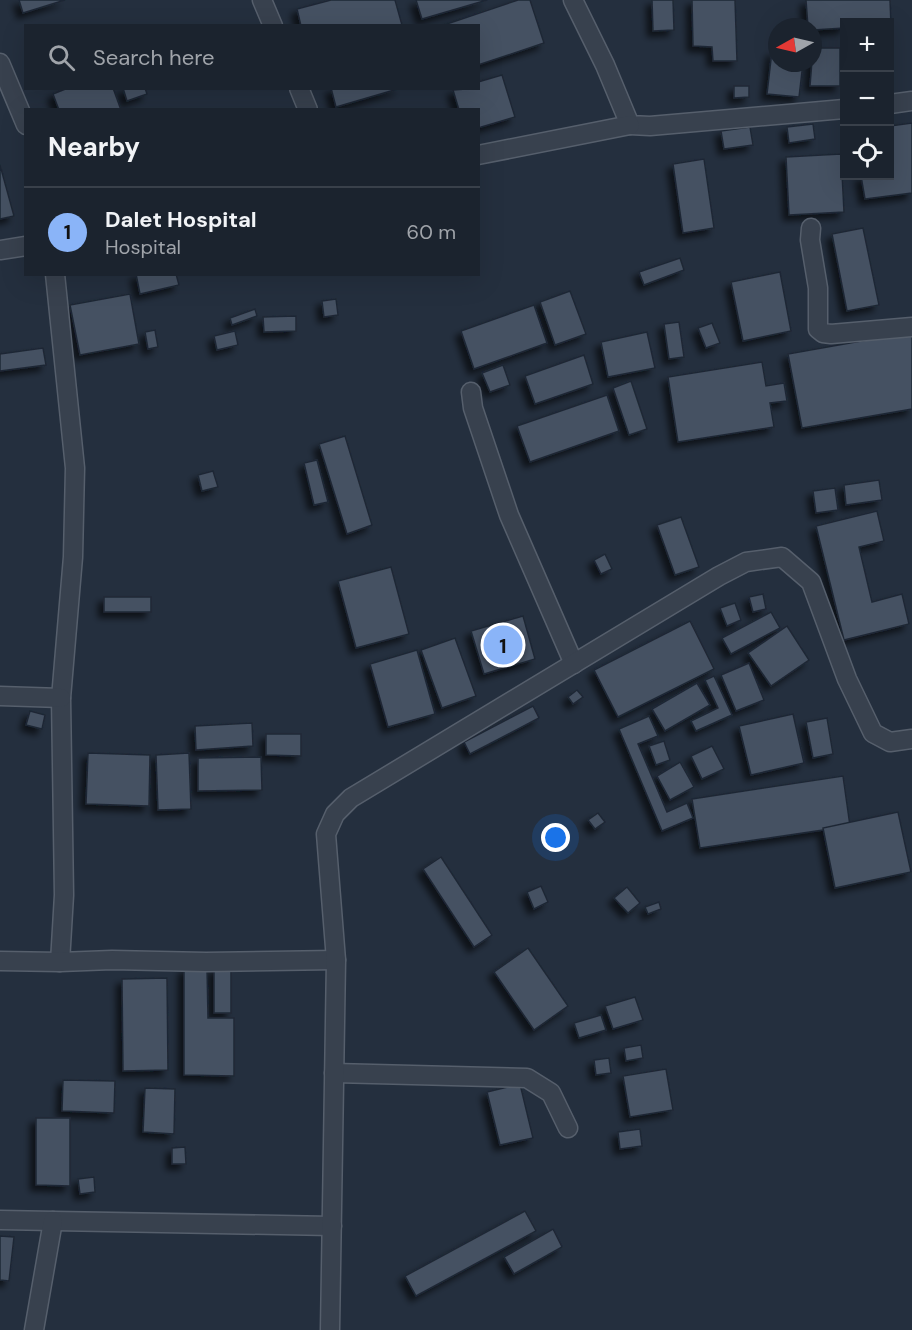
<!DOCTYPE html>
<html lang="en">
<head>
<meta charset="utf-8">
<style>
	:root { --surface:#1b232e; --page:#242b36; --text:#f1f3f6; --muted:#a0a4aa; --line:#39404a; --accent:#8ab4f8 }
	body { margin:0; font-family:"DM Sans",sans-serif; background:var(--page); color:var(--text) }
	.controls { position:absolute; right:18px; top:18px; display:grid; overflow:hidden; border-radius:0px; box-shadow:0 6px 24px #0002 }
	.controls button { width:54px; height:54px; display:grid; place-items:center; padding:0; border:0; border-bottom:2px solid var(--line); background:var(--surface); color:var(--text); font:30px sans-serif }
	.compass { position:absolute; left:768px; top:18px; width:54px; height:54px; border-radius:50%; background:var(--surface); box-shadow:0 6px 24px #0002; rotate:262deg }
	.you { position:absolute; left:556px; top:838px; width:21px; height:21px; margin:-15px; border:4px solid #fff; border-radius:50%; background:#1a73e8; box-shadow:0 0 0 9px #1a73e833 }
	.badge { display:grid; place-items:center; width:39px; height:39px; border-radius:50%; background:var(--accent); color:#111; font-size:20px; font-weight:700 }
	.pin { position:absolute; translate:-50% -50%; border:3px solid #fff; box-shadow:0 2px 6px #0006 }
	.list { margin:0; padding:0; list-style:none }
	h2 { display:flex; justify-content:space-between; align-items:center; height:78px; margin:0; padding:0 24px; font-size:26px }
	h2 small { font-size:20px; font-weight:400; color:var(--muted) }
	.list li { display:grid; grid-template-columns:39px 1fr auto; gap:18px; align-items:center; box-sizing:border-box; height:90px; padding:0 24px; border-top:2px solid var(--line) }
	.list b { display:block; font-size:22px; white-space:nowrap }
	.list p { margin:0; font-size:20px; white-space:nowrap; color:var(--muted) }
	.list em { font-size:20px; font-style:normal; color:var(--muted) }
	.icon { flex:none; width:33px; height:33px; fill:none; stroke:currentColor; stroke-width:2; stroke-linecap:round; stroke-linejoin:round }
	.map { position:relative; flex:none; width:912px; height:1330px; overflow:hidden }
	.search { position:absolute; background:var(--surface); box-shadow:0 6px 24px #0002; left:24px; top:24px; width:456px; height:66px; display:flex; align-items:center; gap:15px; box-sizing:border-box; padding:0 21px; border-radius:0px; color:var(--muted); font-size:22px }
	.panel { position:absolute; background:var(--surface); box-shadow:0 6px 24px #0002; left:24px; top:108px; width:456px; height:168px; border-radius:0px }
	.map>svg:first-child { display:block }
</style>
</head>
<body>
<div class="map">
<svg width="912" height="1330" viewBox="0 0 912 1330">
	<defs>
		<filter id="shadow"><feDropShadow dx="-5.5" dy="5.5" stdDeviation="3" flood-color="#0009"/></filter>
	</defs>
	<rect width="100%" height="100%" fill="#242f3e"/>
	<g fill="#455162" stroke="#1f2835" stroke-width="1.5" filter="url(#shadow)">
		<path d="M 19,0 L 65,0 L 23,13 Z"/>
		<path d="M 331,0 L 395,0 L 402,25 L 301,26 L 297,9 Z"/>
		<path d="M 416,0 L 487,0 L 422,19 Z"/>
		<path d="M 518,0 L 530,0 L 544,43 L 478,65 L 478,26 L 441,26 Z"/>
		<path d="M 652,0 L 673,0 L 674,30 L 653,31 Z"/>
		<path d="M 692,0 L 735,0 L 737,61 L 713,61 L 712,47 L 693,46 Z"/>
		<path d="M 806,0 L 890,0 L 891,25 L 890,25 L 890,22 L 844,22 L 844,28 L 813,30 L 813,27 L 808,27 Z"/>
		<path d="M 813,48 L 840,48 L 840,86 L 810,86 Z"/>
		<path d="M 772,51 L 777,51 L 777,63 L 803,63 L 799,97 L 767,94 Z"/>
		<path d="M 502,75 L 515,117 L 478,128 L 478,110 L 459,110 L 453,90 L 478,88 L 478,82 Z"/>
		<path d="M 734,86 L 749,86 L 749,97 L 734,98 Z"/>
		<path d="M 68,88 L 113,88 L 121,110 L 59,110 L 53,94 Z"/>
		<path d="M 123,88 L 145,88 L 147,94 L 127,101 Z"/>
		<path d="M 331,88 L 401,88 L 336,107 Z"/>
		<path d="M 912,123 L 912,193 L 865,199 L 861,176 L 890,176 L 890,126 Z"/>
		<path d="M 813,124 L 815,139 L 789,143 L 787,127 Z"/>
		<path d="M 750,127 L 753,145 L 724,149 L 721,131 Z"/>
		<path d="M 841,154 L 844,212 L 789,215 L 786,157 Z"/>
		<path d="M 704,159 L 714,228 L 683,233 L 673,164 Z"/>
		<path d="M 0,165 L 14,216 L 0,219 Z"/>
		<path d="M 863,228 L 879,305 L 847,311 L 832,234 Z"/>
		<path d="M 680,258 L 684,270 L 644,285 L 639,272 Z"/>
		<path d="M 780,272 L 791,331 L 743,341 L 731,282 Z"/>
		<path d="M 136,274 L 176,274 L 179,285 L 140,294 Z"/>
		<path d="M 570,291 L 586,334 L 555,345 L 540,302 Z"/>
		<path d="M 130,294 L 139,344 L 80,355 L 70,305 Z"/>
		<path d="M 336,299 L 338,315 L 324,317 L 322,301 Z"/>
		<path d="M 534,305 L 547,343 L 474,369 L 461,331 Z"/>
		<path d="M 255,309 L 257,316 L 232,325 L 230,318 Z"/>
		<path d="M 296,316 L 296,331 L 264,332 L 263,317 Z"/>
		<path d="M 679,322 L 684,357 L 669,359 L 664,324 Z"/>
		<path d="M 712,323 L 720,343 L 706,348 L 698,328 Z"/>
		<path d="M 155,330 L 158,347 L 148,349 L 145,332 Z"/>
		<path d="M 235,331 L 238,345 L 217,350 L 214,336 Z"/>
		<path d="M 647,332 L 655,368 L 608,377 L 601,342 Z"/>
		<path d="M 912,332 L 912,409 L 802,428 L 788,354 Z"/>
		<path d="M 43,348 L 46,365 L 0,371 L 0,354 Z"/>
		<path d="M 584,355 L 593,384 L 535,404 L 525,376 Z"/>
		<path d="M 762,362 L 766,386 L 784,383 L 787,401 L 770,403 L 774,427 L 678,442 L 668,377 Z"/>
		<path d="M 503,365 L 510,385 L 490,392 L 482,373 Z"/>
		<path d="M 631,381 L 647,429 L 629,435 L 613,388 Z"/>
		<path d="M 607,395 L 619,431 L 530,462 L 517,426 Z"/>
		<path d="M 345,436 L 372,525 L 347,534 L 319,444 Z"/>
		<path d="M 317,460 L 328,502 L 314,505 L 304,463 Z"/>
		<path d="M 213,471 L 218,487 L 202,491 L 198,475 Z"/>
		<path d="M 879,480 L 882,500 L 846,505 L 844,485 Z"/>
		<path d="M 835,488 L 838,510 L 816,513 L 813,491 Z"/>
		<path d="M 877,511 L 884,541 L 859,547 L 872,602 L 902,594 L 909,624 L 844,640 L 816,526 Z"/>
		<path d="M 681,517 L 699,567 L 675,575 L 657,525 Z"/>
		<path d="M 605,554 L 612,569 L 601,574 L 594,560 Z"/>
		<path d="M 391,567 L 409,634 L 356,648 L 338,581 Z"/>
		<path d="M 763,594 L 766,609 L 753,612 L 749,597 Z"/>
		<rect x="104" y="597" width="47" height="15"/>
		<path d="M 735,603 L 741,620 L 727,626 L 720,608 Z"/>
		<path d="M 771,612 L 780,628 L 731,654 L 722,638 Z"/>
		<path d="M 523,616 L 535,659 L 484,674 L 471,631 Z"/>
		<path d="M 690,621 L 714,669 L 618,717 L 594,670 Z"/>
		<path d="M 787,626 L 809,660 L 771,686 L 748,653 Z"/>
		<path d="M 455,638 L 476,696 L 442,708 L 421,650 Z"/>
		<path d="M 417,650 L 435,714 L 388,727 L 370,664 Z"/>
		<path d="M 749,663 L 764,700 L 736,711 L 721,675 Z"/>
		<path d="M 714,676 L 732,715 L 696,731 L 691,721 L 718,708 L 705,680 Z"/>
		<path d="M 697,683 L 710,705 L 665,731 L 652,709 Z"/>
		<path d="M 577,690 L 583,697 L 573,704 L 568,697 Z"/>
		<path d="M 533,706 L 539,718 L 470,754 L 464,742 Z"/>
		<path d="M 30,711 L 45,715 L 42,729 L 26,725 Z"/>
		<path d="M 793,714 L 804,763 L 751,775 L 739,726 Z"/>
		<path d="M 649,716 L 658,736 L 638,744 L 667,812 L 687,803 L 693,818 L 662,831 L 619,729 Z"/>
		<path d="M 827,718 L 833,754 L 813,758 L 806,722 Z"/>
		<path d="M 252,723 L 253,746 L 196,750 L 195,726 Z"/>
		<path d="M 266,734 L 301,734 L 301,756 L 266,755 Z"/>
		<path d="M 664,741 L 670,760 L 656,765 L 649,746 Z"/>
		<path d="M 712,746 L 724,769 L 702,779 L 691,756 Z"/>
		<path d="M 88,753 L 150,755 L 149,806 L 86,804 Z"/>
		<path d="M 189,753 L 191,809 L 158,810 L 156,755 Z"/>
		<path d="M 261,757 L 262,790 L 198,791 L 198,758 Z"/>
		<path d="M 680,762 L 694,787 L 670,800 L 657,776 Z"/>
		<path d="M 843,776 L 850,826 L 700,848 L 692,799 Z"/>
		<path d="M 898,812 L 911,872 L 835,888 L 823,828 Z"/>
		<path d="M 598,813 L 605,822 L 595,829 L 588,820 Z"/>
		<path d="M 441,857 L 492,935 L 474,947 L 423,869 Z"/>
		<path d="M 541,886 L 548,902 L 534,909 L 527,892 Z"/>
		<path d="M 627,887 L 640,903 L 628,913 L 614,898 Z"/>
		<path d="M 659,902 L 661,909 L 648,914 L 645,907 Z"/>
		<path d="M 528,948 L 568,1006 L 534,1030 L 494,972 Z"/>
		<path d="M 184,968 L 207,968 L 208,1018 L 234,1018 L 234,1076 L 184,1075 Z"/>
		<rect x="214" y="968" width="17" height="45"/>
		<path d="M 167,978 L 168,1070 L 123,1071 L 122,979 Z"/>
		<path d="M 635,997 L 643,1020 L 613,1029 L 605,1006 Z"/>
		<path d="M 601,1015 L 606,1030 L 579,1038 L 574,1023 Z"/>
		<path d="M 641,1045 L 643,1058 L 626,1061 L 624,1048 Z"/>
		<path d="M 609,1058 L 611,1073 L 596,1075 L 594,1060 Z"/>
		<path d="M 666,1069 L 673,1110 L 630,1117 L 623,1076 Z"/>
		<path d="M 63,1080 L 115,1081 L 114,1113 L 62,1111 Z"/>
		<path d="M 520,1084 L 533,1138 L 500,1145 L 487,1092 Z"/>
		<path d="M 145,1088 L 175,1089 L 174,1134 L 143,1132 Z"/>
		<path d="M 36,1118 L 70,1118 L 70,1186 L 36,1185 Z"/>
		<path d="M 640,1129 L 642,1146 L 620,1149 L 618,1132 Z"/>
		<path d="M 185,1147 L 186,1164 L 172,1164 L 172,1148 Z"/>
		<path d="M 94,1177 L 95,1192 L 80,1194 L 78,1179 Z"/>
		<path d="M 525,1211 L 536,1231 L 416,1296 L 405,1276 Z"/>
		<path d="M 553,1229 L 562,1247 L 514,1274 L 504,1257 Z"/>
		<path d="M 0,1236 L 14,1237 L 9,1281 L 0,1280 Z"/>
	</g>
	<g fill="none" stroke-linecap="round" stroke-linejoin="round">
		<g stroke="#565f6c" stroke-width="21">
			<g id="street">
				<path d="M 262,0 L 273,26"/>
				<path d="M 573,0 L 605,65 L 630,125 L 650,126 L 844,109"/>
				<path d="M 0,63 L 26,125"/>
				<path d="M 299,88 L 308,110"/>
				<path d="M 890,104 L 912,101"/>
				<path d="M 478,155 L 630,125"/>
				<path d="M 811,228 L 810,240 L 818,288 L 818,329 L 823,333 L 831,334 L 912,327"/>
				<path d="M 0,250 L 26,246"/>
				<path d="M 55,274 L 75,468 L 73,557 L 61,698 L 64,895 L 60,962"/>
				<path d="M 471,392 L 473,408 L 509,515 L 574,664"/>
				<path d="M 0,696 L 61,698"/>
				<path d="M 0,961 L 60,962 L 112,960 L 206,962 L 336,960"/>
				<path d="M 334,1073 L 527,1078 L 551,1093 L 568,1128"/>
				<path d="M 0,1220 L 332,1226"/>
				<path d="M 34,1330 L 53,1221"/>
				<path d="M 330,1330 L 336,960 L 326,834 L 335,814 L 351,798 L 719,576 L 746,562 L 782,557 L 811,582 L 847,679 L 873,733 L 890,742 L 912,739"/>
			</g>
		</g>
		<use href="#street" stroke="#38414e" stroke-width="18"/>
	</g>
</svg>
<div class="controls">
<button>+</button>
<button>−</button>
<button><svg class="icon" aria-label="locate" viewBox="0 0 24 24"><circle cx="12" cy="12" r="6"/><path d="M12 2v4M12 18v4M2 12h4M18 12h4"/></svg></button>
</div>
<svg class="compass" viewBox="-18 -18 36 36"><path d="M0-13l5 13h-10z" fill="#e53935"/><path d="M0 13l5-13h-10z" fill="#a0a4aa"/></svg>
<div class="you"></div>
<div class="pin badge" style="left:503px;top:645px">1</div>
<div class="search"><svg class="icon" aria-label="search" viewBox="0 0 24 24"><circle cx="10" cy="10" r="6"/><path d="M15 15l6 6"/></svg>Search here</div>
<section class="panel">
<h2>Nearby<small></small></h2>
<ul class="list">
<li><span class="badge">1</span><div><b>Dalet Hospital</b><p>Hospital</p></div><em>60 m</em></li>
</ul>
</section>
</div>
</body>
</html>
